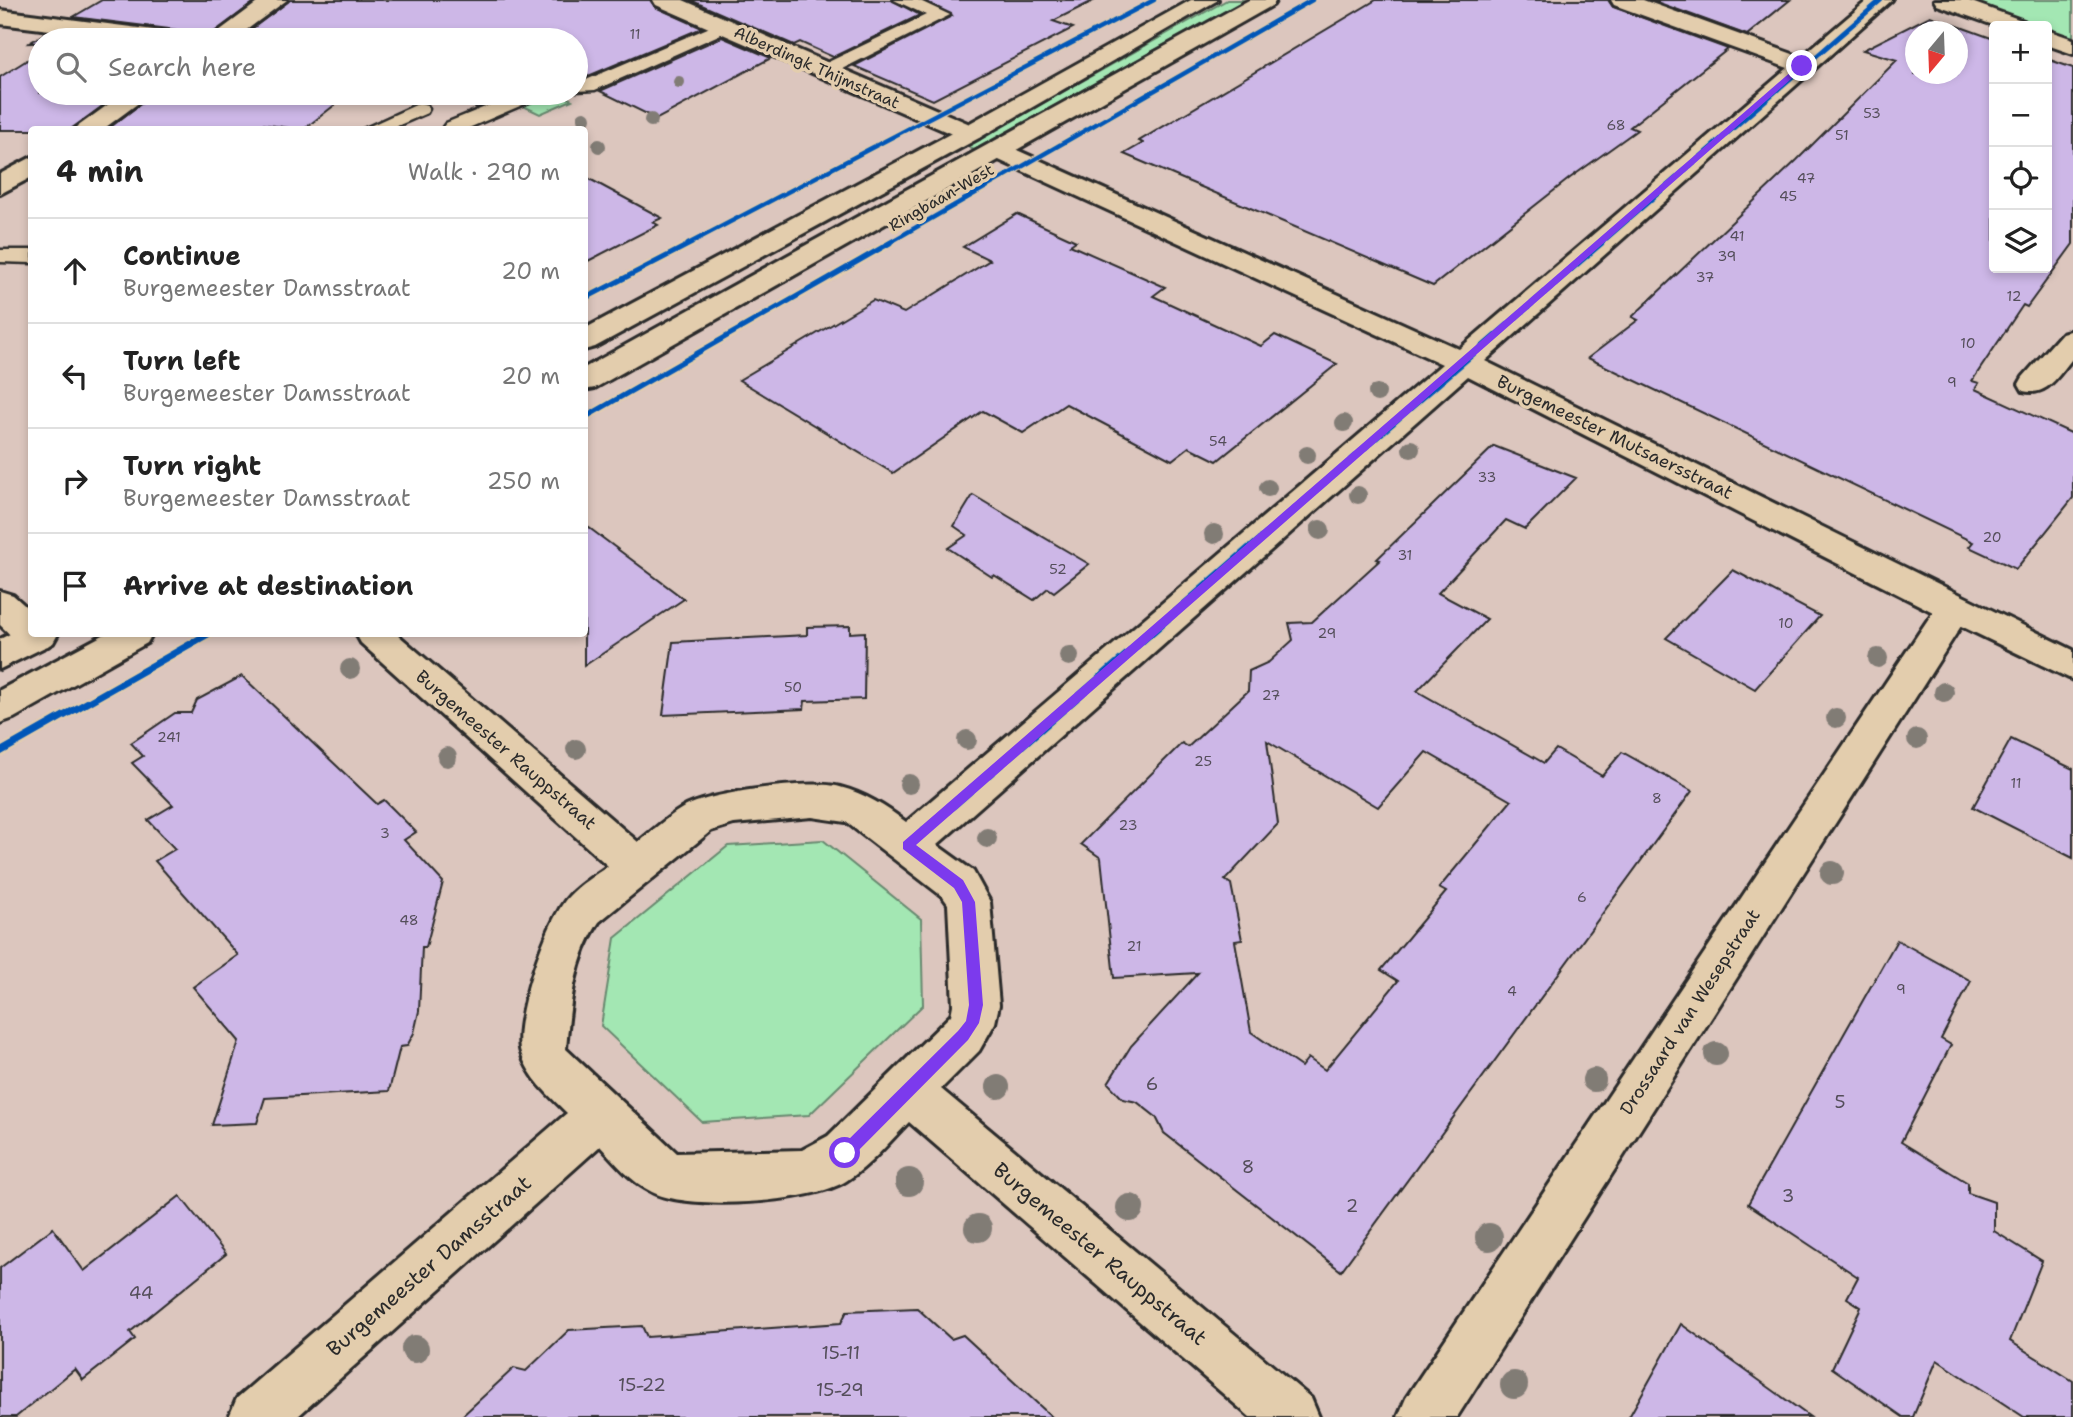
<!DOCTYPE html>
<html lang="en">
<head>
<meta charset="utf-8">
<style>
	:root { --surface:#fff; --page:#f2f2f2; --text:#222; --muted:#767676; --line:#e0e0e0 }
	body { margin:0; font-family:"Shantell Sans",sans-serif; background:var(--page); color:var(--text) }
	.controls { position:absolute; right:21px; top:21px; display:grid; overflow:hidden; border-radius:7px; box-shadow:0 4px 10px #0003 }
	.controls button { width:63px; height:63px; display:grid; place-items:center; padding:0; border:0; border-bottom:2px solid var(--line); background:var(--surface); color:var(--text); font:35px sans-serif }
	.compass { position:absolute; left:1905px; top:21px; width:63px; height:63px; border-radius:50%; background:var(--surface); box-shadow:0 4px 10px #0003; rotate:199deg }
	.stop { position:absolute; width:21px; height:21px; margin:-16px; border:5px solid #7c3aed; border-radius:50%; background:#fff }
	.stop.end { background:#7c3aed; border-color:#fff; box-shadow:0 2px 7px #0008 }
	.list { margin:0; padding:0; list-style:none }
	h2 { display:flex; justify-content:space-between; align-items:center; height:91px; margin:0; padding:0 28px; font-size:30px }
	h2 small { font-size:23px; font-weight:400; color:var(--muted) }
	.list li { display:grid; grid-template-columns:46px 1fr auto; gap:21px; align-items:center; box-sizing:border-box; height:105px; padding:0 28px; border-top:2px solid var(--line) }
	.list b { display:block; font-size:26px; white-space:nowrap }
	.list p { margin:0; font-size:23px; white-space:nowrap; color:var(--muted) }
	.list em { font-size:23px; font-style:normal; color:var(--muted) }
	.icon { flex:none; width:38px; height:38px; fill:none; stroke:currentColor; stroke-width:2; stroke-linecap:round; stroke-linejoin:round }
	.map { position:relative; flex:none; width:2073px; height:1417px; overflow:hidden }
	.search { position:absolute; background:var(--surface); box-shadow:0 4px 10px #0003; left:28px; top:28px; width:560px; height:77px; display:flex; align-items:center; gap:18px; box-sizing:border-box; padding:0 24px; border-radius:38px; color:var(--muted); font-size:26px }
	.panel { position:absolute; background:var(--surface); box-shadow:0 4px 10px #0003; left:28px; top:126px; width:560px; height:511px; border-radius:7px }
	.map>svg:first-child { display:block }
</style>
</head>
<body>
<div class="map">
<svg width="2073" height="1417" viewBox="0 0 2073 1417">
	<rect width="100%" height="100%" fill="#dcc6be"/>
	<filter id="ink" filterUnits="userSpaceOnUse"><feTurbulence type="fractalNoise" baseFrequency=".0143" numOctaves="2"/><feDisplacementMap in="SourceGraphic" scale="14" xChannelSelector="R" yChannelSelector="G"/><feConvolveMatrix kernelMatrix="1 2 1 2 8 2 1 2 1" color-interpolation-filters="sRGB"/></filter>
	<g filter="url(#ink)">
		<g fill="#a3e7b3" stroke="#67896f" stroke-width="2">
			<path d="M 1227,0 L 1245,0 L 974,150 L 966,146 Z"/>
			<path d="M 1955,0 L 2073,0 L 2073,42 L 2047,33 L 2047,26 L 2029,26 Z"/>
			<path d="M 544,93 L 558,93 L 572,100 L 540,114 L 519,104 Z"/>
			<path d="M 823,840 L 921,919 L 923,1005 L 809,1115 L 702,1122 L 601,1026 L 615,938 L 728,846 Z"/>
		</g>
		<g fill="#cdb7e7" stroke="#2b2b2b" stroke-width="2" fill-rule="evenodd">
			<path d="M 102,0 L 257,0 L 205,40 L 190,40 L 177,30 L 73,17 Z"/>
			<path d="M 290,0 L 650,0 L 655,7 L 702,28 L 586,77 L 576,77 L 576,40 L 237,40 Z"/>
			<path d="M 690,0 L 892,0 L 920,15 L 833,57 L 800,42 L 794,45 Z"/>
			<path d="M 924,0 L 1095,0 L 1053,21 L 1073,28 L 933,100 L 854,66 L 952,16 Z"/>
			<path d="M 1376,0 L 1608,0 L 1613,7 L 1728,49 L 1630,127 L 1637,130 L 1570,178 L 1433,286 L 1124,154 L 1143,143 L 1139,141 Z"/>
			<path d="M 1651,0 L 1790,0 L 1747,35 Z"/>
			<path d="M 1930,16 L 1994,39 L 1994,268 L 2047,268 L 2047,59 L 2073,68 L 2073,244 L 2027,307 L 2023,305 L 1972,381 L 1979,383 L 1975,389 L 2073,434 L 2073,498 L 2016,569 L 1969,547 L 1973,542 L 1588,358 L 1638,320 L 1632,317 L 1797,160 L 1897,60 L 1863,50 ZM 1915,32 L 1957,32 L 1957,74 L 1915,74 Z"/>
			<path d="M 47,32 L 113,40 L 29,43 Z"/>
			<path d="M 722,37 L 771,58 L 657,119 L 600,91 Z"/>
			<path d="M 40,52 L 40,93 L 120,93 L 71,130 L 0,130 L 0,77 Z"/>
			<path d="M 154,93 L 365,93 L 354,102 L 341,100 L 303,130 L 262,124 L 256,130 L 107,130 Z"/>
			<path d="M 449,93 L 513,93 L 477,108 Z"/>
			<path d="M 584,176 L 662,218 L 653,222 L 658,225 L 584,263 Z"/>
			<path d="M 1017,214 L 1076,241 L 1070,245 L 1165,287 L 1153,296 L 1261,346 L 1275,335 L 1337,364 L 1217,461 L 1189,447 L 1172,460 L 1066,404 L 1023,433 L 983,411 L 893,473 L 739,380 L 873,300 L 904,313 L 990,260 L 963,247 Z"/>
			<path d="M 1494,446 L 1576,478 L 1525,529 L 1506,520 L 1438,593 L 1487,619 L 1417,691 L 1544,763 L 1556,749 L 1602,776 L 1622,752 L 1692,791 L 1341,1271 L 1164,1133 L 1156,1117 L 1137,1102 L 1123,1099 L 1108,1083 L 1131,1046 L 1198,973 L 1114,978 L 1101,858 L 1081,844 L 1182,743 L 1188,747 L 1248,691 L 1249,671 L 1269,662 L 1293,640 L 1289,623 L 1312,622 L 1380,560 L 1377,559 ZM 1267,741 L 1378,807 L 1426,752 L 1511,801 L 1439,888 L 1446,892 L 1381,970 L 1398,981 L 1325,1070 L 1308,1058 L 1301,1067 L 1251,1032 L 1235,941 L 1242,940 L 1231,884 L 1225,880 L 1278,824 Z"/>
			<path d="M 973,495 L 1008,516 L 1089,564 L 1054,592 L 1048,588 L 1034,600 L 994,575 L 992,577 L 948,548 L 967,535 L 954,526 Z"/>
			<path d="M 584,524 L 684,599 L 584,666 Z"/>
			<path d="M 1733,570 L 1820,616 L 1755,689 L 1666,638 Z"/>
			<path d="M 850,626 L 850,633 L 865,632 L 864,699 L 805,701 L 804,709 L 663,715 L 673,642 L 807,635 L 807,627 Z"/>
			<path d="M 242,676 L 377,804 L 384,800 L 416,832 L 404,840 L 443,882 L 426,947 L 422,947 L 419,1011 L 414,1033 L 407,1046 L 400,1047 L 389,1091 L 265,1098 L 257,1123 L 212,1125 L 239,1041 L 193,987 L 238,955 L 155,861 L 175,849 L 148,820 L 173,805 L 132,763 L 143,756 L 131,743 L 175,713 L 191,713 L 197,700 Z"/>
			<path d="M 2011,739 L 2073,769 L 2073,858 L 1973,807 Z"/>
			<path d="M 1897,940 L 1971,981 L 1941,1039 L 1951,1045 L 1901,1142 L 1968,1183 L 1968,1193 L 1994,1202 L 1994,1231 L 2042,1261 L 2010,1341 L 2073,1381 L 2073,1417 L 2024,1417 L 1937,1360 L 1913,1417 L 1903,1417 L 1832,1368 L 1861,1307 L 1847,1298 L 1858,1277 L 1748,1204 Z"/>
			<path d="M 180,1196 L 226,1254 L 130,1332 L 135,1339 L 83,1380 L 75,1369 L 16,1417 L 0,1417 L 0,1268 L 53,1228 L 84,1271 Z"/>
			<path d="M 917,1308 L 951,1339 L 963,1335 L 1052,1417 L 461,1417 L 514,1368 L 526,1371 L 569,1330 L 642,1326 L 647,1337 L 841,1323 L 847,1311 Z"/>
			<path d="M 1681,1324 L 1810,1417 L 1629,1417 Z"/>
		</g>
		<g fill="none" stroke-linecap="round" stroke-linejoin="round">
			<g stroke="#2b2b2b" stroke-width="5">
				<g id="lane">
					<path d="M 894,0 L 918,0 L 950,15 L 830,75 L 818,75 L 815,71 L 818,67 L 926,15 Z"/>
					<path d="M 724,21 L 730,22 L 733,26 L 730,30 L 595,90 L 576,91 L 576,79 L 586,80 Z"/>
					<path d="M 519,93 L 534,93 L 536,96 L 534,100 L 464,130 L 443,127 L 446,123 Z"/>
					<path d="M 420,103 L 427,105 L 429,109 L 427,113 L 388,130 L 361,130 Z"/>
					<path d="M 0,250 L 32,250 L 32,263 L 0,262 Z"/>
				</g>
			</g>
			<g stroke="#2b2b2b" stroke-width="6">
				<g id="street">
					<path d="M 261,0 L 287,0 L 233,40 L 207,40 Z"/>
					<path d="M 653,0 L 683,0 L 979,128 L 983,133 L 979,138 L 961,138 L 656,5 Z"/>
					<path d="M 1611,0 L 1643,0 L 1801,57 L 1868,0 L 1892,0 L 1485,361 L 2073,650 L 2073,680 L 1961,626 L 1457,1417 L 1398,1417 L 1406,1398 L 1933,612 L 1468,376 L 937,845 L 973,871 L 990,902 L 999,1005 L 995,1023 L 979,1051 L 941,1089 L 1311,1398 L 1319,1417 L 1250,1417 L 909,1122 C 889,1142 870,1166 846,1181 C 812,1203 688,1211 652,1192 C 631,1182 616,1163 600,1146 L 297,1417 L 229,1417 L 237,1398 L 567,1113 C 548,1094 530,1079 521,1053 C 511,1024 547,918 569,896 C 580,884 595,875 608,866 L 361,643 L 356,634 L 397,634 L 638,842 C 652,831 666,818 681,809 C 707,792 810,779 840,787 C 866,794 885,806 906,822 L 1442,364 L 988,155 L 984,150 L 988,145 L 1006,145 L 1459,349 L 1788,68 L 1614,5 ZM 812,817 L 846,822 L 943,897 L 948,904 L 953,1005 L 951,1015 L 828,1136 L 802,1150 L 677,1153 L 566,1049 C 570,1005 574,959 599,922 L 711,831 L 734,824 Z"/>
					<path d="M 1934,0 L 1966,0 L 2024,21 L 2027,26 L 1996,26 L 1937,5 Z"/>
					<path d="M 0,10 L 177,33 L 188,40 L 133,40 L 0,24 Z"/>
					<path d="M 2047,30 L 2073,39 L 2073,54 L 2047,45 Z"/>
					<path d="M 124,93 L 152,93 L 102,130 L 73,130 Z"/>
					<path d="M 32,157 L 32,177 L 0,194 L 0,174 Z"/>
					<path d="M 2073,330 L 2073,358 C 2058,375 2048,397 2023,391 L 2019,384 L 2023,377 L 2062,333 Z"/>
					<path d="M 0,591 L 13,595 L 32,612 L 32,634 L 51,634 L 53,637 L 48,646 C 25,653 16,640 0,625 Z"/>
				</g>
			</g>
			<g stroke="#2b2b2b" stroke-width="6">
				<g id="secondary">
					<path d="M 1191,0 L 1218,0 L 979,138 L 595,347 L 584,350 L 584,329 L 961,128 Z"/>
					<path d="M 1249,0 L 1276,0 L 1273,5 L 595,388 L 584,390 L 584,368 Z"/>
					<path d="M 32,623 L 32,634 L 58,634 L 53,643 L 0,669 L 0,639 Z"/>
					<path d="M 105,634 L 152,634 L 147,643 L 14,718 L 0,723 L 0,690 Z"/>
				</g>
			</g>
			<use href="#lane" fill="#e3cdad" fill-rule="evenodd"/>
			<use href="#street" fill="#e3cdad" fill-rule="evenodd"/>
			<use href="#secondary" fill="#e3cdad" fill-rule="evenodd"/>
			<g stroke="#e3cdad" stroke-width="7">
				<g id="cycleway-far2">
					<path d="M 688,244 L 1154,0"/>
					<path d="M 887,244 L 1312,0"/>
					<path d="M 1600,244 L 1881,0"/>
				</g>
			</g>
			<g stroke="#e3cdad" stroke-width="9">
				<g id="cycleway-far1">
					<path d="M 584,299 L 692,243"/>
					<path d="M 584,418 L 890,243"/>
					<path d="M 1247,550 L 1602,243"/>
				</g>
			</g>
			<g stroke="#e3cdad" stroke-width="11">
				<g id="cycleway">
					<path d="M 0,752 L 208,634"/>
					<path d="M 908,845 L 1249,548"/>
				</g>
			</g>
			<use href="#cycleway-far2" stroke="#0057b8" stroke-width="4.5"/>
			<use href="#cycleway-far1" stroke="#0057b8" stroke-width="5"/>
			<use href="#cycleway" stroke="#0057b8" stroke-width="7"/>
		</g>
		<g fill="#817b75">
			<circle cx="679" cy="82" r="6"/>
			<circle cx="584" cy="118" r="7"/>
			<circle cx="651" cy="120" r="7"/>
			<circle cx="599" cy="146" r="7"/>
			<circle cx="1377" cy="393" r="9"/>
			<circle cx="1344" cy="423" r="9"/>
			<circle cx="1411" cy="449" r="9"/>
			<circle cx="1307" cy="455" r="9"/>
			<circle cx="1268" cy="488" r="9"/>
			<circle cx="1358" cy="495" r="9"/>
			<circle cx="1320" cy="530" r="10"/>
			<circle cx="1214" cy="534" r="10"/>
			<circle cx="1069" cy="656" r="10"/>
			<circle cx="1878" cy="658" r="10"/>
			<circle cx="350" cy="669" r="10"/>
			<circle cx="1944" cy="692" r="10"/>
			<circle cx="1836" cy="718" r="10"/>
			<circle cx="1917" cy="739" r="10"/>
			<circle cx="967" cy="740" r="10"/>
			<circle cx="576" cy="749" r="10"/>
			<circle cx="447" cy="757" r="10"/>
			<circle cx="909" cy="784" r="10"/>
			<circle cx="987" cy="838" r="10"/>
			<circle cx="1832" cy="873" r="12"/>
			<circle cx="1716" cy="1054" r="12"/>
			<circle cx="1594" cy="1080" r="12"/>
			<circle cx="998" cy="1087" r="12"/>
			<circle cx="909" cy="1182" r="14"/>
			<circle cx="1130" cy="1208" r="14"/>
			<circle cx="978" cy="1228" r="14"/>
			<circle cx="1489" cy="1237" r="14"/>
			<circle cx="415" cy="1349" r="14"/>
			<circle cx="1514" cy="1385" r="14"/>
		</g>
	</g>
	<path fill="#7c3aed" d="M 1800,64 L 1806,66 L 916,845 L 963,880 L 975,902 L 983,1005 L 979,1023 L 968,1040 L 851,1158 L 840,1158 L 840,1148 L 958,1031 L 966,1021 L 969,1005 L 962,902 L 954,888 L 903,849 L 903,842 Z"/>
	<g text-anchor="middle" stroke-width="7" stroke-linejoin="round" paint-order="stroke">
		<g font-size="14" fill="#544e5a">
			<text x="635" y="39">11</text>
			<text x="1872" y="118">53</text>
			<text x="1616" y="130">68</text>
			<text x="1842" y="140">51</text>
			<text x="1806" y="183">47</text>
			<text x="1788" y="201">45</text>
			<text x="1737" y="241">41</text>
			<text x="1727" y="261">39</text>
			<text x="1705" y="282">37</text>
			<text x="2014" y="301">12</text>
			<text x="1968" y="348">10</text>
			<text x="1952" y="387">9</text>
			<text x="1218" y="446">54</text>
			<text x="1487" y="482">33</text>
			<text x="1992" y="542">20</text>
			<text x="1405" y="560">31</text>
			<text x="1058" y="574">52</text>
			<text x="1786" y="628">10</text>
			<text x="1327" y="638">29</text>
			<text x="793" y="692">50</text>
			<text x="1271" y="700">27</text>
			<text x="169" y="742">241</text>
			<text x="1203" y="766">25</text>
			<text x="2016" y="788">11</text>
			<text x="1657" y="803">8</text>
			<text x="1128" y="830">23</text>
			<text x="385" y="838">3</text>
			<text x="1582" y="902">6</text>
			<text x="409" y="925">48</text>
			<text x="1134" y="951">21</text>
			<text x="1901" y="994">9</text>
			<text x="1512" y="996">4</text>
		</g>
		<g font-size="16" fill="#2b2b2b" stroke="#e3cdad">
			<text transform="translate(817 67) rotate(24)" y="6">Alberdingk Thijmstraat</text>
			<text transform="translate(941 197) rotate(-30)" y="6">Ringbaan-West</text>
		</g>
		<g font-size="18" fill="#2b2b2b" stroke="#e3cdad">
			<text transform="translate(1615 437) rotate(26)" y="6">Burgemeester Mutsaersstraat</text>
			<text transform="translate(506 750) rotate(41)" y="6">Burgemeester Rauppstraat</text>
			<text transform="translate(1690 1012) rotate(-57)" y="6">Drossaard van Wesepstraat</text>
		</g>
		<g font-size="18" fill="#544e5a">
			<text x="1152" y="1090">6</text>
			<text x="1840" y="1108">5</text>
			<text x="1248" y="1173">8</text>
			<text x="1788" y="1202">3</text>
			<text x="1352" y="1212">2</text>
			<text x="141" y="1299">44</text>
			<text x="841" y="1359">15-11</text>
			<text x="642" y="1391">15-22</text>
			<text x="840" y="1396">15-29</text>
		</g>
		<g font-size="21" fill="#2b2b2b" stroke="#e3cdad">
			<text transform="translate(1100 1254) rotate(40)" y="7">Burgemeester Rauppstraat</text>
			<text transform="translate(429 1266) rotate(-41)" y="7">Burgemeester Damsstraat</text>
		</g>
	</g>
</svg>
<div class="controls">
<button>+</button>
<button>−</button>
<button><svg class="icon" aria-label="locate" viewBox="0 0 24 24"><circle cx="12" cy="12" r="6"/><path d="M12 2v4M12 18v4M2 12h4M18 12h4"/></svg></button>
<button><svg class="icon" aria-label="layers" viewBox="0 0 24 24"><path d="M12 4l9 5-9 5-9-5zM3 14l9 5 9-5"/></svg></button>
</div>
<svg class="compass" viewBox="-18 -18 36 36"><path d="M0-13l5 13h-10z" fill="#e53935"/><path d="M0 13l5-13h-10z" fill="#767676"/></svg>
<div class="stop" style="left:845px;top:1153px"></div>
<div class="stop end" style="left:1802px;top:66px"></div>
<div class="search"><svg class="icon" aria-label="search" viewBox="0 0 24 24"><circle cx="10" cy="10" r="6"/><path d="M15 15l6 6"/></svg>Search here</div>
<section class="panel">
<h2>4 min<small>Walk · 290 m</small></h2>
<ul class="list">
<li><svg class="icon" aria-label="ahead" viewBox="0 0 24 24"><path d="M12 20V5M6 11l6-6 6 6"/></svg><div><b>Continue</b><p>Burgemeester Damsstraat</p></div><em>20 m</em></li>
<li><svg class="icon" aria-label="left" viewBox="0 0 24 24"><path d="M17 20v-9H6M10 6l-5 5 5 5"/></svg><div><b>Turn left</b><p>Burgemeester Damsstraat</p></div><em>20 m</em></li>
<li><svg class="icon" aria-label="right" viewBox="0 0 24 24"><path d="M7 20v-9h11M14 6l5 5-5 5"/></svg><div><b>Turn right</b><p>Burgemeester Damsstraat</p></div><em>250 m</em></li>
<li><svg class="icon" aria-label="arrive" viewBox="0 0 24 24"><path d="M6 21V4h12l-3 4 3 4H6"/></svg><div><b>Arrive at destination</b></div></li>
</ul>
</section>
</div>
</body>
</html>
